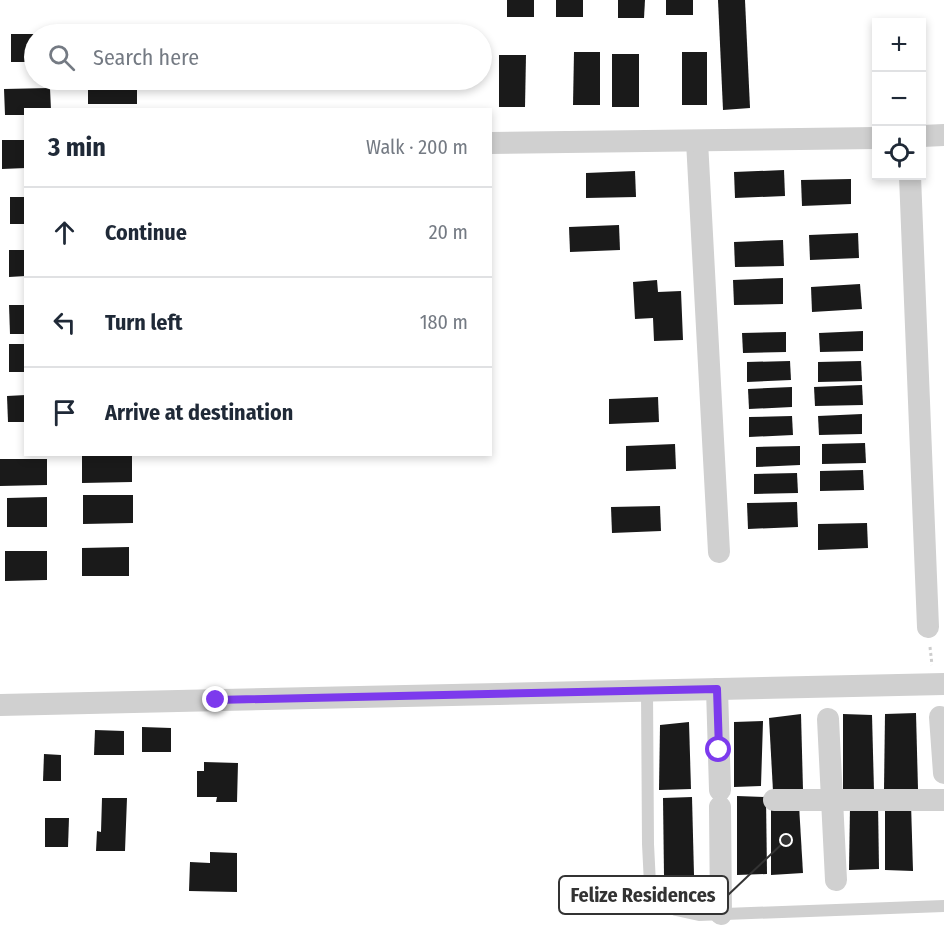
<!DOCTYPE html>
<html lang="en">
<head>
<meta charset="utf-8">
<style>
	:root { --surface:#fff; --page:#f6f6f7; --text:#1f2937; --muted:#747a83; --line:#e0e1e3 }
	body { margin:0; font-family:"Fira Sans Condensed",sans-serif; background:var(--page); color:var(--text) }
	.controls { position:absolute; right:18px; top:18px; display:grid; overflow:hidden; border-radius:0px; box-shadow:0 3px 9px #0003 }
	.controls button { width:54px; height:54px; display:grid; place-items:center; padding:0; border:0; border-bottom:2px solid var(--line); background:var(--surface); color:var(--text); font:30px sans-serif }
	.stop { position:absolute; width:18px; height:18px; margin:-14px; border:4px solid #7c3aed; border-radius:50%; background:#fff }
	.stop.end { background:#7c3aed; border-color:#fff; box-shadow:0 2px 6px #0008 }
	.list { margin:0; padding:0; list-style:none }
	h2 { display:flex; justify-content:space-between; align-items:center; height:78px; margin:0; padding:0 24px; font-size:26px }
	h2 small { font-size:20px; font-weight:400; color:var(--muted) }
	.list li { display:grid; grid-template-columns:39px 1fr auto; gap:18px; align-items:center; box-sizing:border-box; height:90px; padding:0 24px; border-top:2px solid var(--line) }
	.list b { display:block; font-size:22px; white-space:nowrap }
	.list em { font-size:20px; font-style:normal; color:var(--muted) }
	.icon { flex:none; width:33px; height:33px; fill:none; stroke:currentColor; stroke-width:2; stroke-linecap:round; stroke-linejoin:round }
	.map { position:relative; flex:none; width:944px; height:925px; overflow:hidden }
	.search { position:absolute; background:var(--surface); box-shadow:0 3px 9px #0003; left:24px; top:24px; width:468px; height:66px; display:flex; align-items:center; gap:15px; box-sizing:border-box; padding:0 21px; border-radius:33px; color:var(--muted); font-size:22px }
	.panel { position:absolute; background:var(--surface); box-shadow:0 3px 9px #0003; left:24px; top:108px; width:468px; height:348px; border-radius:0px }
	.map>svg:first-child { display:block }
</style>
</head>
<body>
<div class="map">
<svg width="944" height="925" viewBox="0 0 944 925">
	<rect width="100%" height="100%" fill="#fff"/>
	<g fill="#1a1a1a">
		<rect x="507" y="0" width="27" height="17"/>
		<rect x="556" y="0" width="27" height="17"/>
		<path d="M 618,0 L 645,0 L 644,18 L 618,18 Z"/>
		<rect x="666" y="0" width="27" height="15"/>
		<path d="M 718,0 L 745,0 L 750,108 L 723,110 Z"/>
		<rect x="11" y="34" width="23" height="28"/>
		<path d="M 574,52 L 600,52 L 600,105 L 573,105 Z"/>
		<rect x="682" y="52" width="25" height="53"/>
		<rect x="612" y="54" width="27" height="53"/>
		<path d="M 499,55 L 526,55 L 525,107 L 499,107 Z"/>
		<rect x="88" y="80" width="49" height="24"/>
		<path d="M 50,88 L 51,110 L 26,110 L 26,115 L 5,115 L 4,89 Z"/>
		<path d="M 2,140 L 26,140 L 26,168 L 2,169 Z"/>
		<path d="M 784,170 L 785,196 L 735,198 L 734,172 Z"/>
		<path d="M 635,171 L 636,197 L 586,198 L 586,173 Z"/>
		<path d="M 851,179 L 851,204 L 802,206 L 801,180 Z"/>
		<rect x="10" y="197" width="16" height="27"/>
		<path d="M 619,225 L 620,250 L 570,252 L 569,227 Z"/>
		<path d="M 858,233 L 859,258 L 810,260 L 809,235 Z"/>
		<path d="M 783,240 L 784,266 L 735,267 L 734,242 Z"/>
		<path d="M 9,250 L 26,250 L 26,276 L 9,277 Z"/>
		<path d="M 783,278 L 783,304 L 734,305 L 733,280 Z"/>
		<path d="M 657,280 L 658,292 L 681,291 L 683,340 L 654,341 L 653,318 L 635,319 L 633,282 Z"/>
		<path d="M 860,284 L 862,309 L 812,312 L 811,287 Z"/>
		<path d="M 9,305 L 26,305 L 26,334 L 10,334 Z"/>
		<path d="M 863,331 L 863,351 L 820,352 L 819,333 Z"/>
		<path d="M 786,332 L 786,352 L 743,353 L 742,333 Z"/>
		<rect x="9" y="344" width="17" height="28"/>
		<path d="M 790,361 L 791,380 L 747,382 L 747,362 Z"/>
		<path d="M 861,361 L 862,381 L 818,382 L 818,362 Z"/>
		<path d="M 862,385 L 863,405 L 815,406 L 814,387 Z"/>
		<path d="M 792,387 L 792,407 L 749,409 L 748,389 Z"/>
		<path d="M 26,395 L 26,422 L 8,422 L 7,396 Z"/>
		<path d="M 658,397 L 659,422 L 609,424 L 609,399 Z"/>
		<path d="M 862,414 L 862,434 L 819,435 L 818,416 Z"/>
		<path d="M 792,416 L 793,435 L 749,437 L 749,417 Z"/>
		<path d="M 865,443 L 866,463 L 822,464 L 822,444 Z"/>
		<path d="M 675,444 L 676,469 L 626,471 L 626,446 Z"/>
		<path d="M 800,446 L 800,465 L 756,467 L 756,447 Z"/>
		<path d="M 82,456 L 132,456 L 132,482 L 82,483 Z"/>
		<path d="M 0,459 L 47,459 L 47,485 L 0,486 Z"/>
		<path d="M 863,470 L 864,490 L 820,491 L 820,471 Z"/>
		<path d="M 797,473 L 798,493 L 754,494 L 754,474 Z"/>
		<path d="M 83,495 L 133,495 L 133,523 L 83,524 Z"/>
		<path d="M 47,497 L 47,527 L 7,527 L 7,498 Z"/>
		<path d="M 797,502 L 798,527 L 748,529 L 747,503 Z"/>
		<path d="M 660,506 L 661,531 L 612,533 L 611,507 Z"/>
		<path d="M 867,523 L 868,548 L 818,550 L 818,524 Z"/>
		<path d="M 129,547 L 129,576 L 82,576 L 82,548 Z"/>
		<path d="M 5,551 L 47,551 L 47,580 L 5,581 Z"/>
		<path d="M 916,713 L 918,789 L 884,790 L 885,714 Z"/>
		<path d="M 801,714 L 803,790 L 773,791 L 769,718 Z"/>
		<path d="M 843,714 L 872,715 L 874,791 L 843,790 Z"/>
		<path d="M 763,721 L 761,786 L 734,787 L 734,722 Z"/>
		<path d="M 689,722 L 691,789 L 659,790 L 660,725 Z"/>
		<path d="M 142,727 L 171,728 L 171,752 L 142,752 Z"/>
		<path d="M 95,730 L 124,731 L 124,755 L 94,755 Z"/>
		<path d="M 44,754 L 61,755 L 61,781 L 43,781 Z"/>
		<path d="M 204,762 L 238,763 L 237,802 L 216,802 L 217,797 L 197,797 L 197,771 L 204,771 Z"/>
		<path d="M 737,796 L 766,797 L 767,874 L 737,875 Z"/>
		<path d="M 692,797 L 694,875 L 664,876 L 663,798 Z"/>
		<path d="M 102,798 L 127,798 L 125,851 L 96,851 L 97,831 L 101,832 Z"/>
		<path d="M 878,803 L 879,869 L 849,870 L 850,806 Z"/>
		<path d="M 911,803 L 913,871 L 885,870 L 885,804 Z"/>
		<path d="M 799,805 L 803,873 L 771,875 L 771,806 Z"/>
		<path d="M 45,818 L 69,818 L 68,847 L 45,847 Z"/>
		<path d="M 210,852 L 237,853 L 237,892 L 189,891 L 190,862 L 210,863 Z"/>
	</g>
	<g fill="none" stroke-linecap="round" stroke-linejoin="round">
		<path stroke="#cdcdcd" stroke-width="3" stroke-dasharray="3 3" stroke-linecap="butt" d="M 930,647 L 932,665"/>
		<path stroke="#d0d0d0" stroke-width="12" d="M 647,691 L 648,844 L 650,884 L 663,904 L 676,910 L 699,915 L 944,906"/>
		<g stroke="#d0d0d0" stroke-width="22">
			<path d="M 922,136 L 944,135"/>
			<path d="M 697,141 L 719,552"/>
			<path d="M 490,143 L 876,138"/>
			<path d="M 910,176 L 928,627"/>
			<path d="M 717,689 L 720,790"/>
			<path d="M 0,705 L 944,684"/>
			<path d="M 940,717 L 944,773"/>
			<path d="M 828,719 L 836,880"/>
			<path d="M 774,800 L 944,800"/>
			<path d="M 720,807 L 721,914"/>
		</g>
	</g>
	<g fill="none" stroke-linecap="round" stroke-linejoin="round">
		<path stroke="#7c3aed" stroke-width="8" d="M 216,700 L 717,689 L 719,750"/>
	</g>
	<path fill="none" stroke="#333" stroke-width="2" d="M786 840L728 895"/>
	<circle fill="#333" stroke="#fff" stroke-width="2" cx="786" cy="840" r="6"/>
	<rect fill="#fff" stroke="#333" stroke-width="2" x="559" y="876" width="169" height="38" rx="6"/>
	<g font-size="20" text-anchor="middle" font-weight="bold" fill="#333">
		<text x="643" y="902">Felize Residences</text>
	</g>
</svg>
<div class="controls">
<button>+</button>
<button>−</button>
<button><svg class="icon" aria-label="locate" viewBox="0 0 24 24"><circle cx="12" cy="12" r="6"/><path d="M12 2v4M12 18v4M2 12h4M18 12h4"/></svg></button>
</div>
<div class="stop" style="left:719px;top:750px"></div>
<div class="stop end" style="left:216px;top:700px"></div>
<div class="search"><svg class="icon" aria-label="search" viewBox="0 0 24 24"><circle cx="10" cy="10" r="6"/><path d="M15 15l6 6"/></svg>Search here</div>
<section class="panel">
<h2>3 min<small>Walk · 200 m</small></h2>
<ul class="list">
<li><svg class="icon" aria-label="ahead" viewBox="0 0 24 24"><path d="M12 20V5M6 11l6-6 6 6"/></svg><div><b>Continue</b></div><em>20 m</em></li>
<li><svg class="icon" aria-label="left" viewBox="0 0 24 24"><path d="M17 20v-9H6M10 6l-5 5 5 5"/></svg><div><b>Turn left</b></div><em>180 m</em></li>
<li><svg class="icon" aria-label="arrive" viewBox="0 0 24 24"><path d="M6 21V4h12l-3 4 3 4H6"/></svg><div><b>Arrive at destination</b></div></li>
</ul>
</section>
</div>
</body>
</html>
